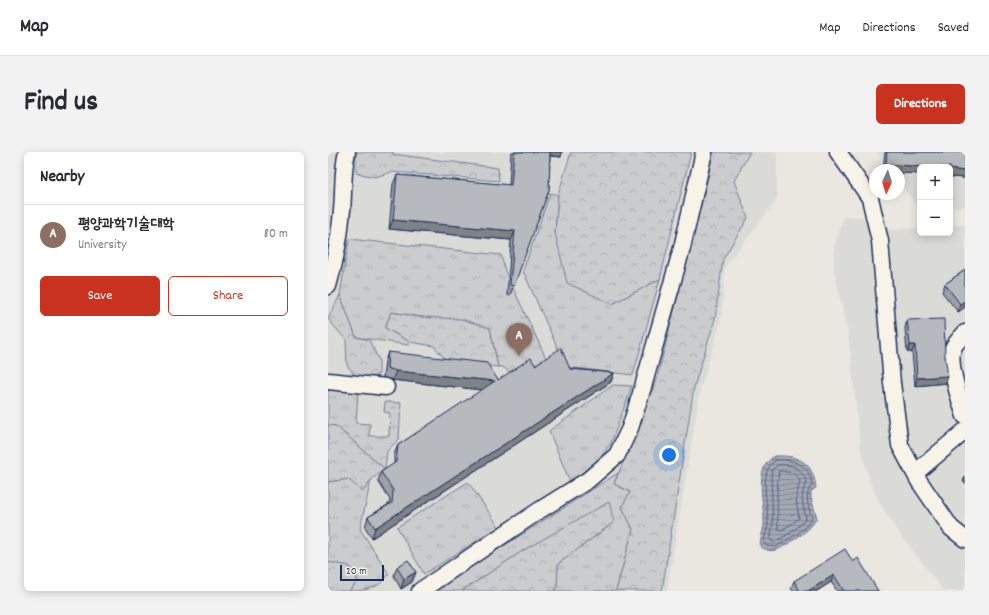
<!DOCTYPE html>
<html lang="en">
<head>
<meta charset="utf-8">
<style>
	:root { --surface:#fff; --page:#f2f2f3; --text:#2b2b33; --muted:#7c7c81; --line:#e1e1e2; --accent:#c8321e }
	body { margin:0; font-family:Dekko,"Poor Story",sans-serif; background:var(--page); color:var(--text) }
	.controls { position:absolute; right:12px; top:12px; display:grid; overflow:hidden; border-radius:6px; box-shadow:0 2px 10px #0003 }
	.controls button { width:36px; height:36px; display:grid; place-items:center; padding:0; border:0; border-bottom:1px solid var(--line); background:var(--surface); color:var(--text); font:20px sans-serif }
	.compass { position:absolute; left:541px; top:12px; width:36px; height:36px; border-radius:50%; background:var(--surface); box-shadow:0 2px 10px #0003; rotate:184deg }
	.scale { position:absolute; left:12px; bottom:10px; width:44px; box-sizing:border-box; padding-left:4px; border:2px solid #1b2f5e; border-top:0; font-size:11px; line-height:14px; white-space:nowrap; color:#1b2f5e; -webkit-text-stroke:3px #f7f3e8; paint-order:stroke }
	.you { position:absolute; left:341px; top:303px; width:14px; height:14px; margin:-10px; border:3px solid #fff; border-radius:50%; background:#1a73e8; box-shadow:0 0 0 6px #1a73e833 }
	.badge { display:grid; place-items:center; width:26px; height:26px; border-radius:50%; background:var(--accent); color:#fff; font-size:13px; font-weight:700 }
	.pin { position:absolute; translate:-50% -33px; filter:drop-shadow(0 1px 2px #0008) }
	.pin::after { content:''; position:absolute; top:21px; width:14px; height:12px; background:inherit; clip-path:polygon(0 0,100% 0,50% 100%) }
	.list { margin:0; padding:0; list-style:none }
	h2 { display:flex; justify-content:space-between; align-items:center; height:52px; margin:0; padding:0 16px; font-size:17px }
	h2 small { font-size:13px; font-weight:400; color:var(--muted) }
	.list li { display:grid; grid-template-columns:26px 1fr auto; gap:12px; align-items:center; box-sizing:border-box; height:60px; padding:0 16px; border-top:1px solid var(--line) }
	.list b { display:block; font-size:15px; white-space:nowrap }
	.list p { margin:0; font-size:13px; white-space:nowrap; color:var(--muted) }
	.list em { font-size:13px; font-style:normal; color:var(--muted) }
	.actions { display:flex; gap:8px; padding:12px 16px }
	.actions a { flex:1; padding:9px 0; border:1px solid var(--accent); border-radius:6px; text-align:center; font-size:14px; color:var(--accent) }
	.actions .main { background:var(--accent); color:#fff }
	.map { position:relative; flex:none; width:637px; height:439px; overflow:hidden; border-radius:6px }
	header { display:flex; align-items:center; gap:24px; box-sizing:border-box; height:56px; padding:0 20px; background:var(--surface); border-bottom:1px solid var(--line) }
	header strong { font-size:19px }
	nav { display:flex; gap:22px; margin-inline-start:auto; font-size:14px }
	.intro { display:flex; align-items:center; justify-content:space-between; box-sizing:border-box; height:96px; padding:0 24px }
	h1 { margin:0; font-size:28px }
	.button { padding:10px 18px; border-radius:6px; background:var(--accent); color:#fff; font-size:14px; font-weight:700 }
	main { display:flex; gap:24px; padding:0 24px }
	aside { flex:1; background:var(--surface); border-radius:6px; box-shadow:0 2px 10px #0003 }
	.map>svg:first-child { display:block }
</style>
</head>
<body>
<header>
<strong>Map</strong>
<nav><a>Map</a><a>Directions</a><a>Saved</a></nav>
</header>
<div class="intro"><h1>Find us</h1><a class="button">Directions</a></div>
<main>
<aside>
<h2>Nearby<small></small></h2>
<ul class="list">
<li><span class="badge" style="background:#8d6e63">A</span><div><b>평양과학기술대학</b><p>University</p></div><em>80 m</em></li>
</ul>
<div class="actions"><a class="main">Save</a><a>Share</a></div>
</aside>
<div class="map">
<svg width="637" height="439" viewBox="0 0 637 439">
	<defs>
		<pattern id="grass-tufts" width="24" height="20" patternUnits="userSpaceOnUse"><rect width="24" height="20" fill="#cbcccd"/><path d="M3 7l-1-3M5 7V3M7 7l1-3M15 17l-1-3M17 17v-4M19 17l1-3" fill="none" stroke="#aeb0b2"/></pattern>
		<pattern id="forest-crowns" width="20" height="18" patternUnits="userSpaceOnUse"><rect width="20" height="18" fill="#cbcccd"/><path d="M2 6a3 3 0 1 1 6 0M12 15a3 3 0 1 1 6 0" fill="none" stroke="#aeb0b2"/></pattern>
		<pattern id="water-rules" width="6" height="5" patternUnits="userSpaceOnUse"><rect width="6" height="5" fill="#a3a8b4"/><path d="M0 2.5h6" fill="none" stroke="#848996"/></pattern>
	</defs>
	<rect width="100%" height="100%" fill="#eae7e0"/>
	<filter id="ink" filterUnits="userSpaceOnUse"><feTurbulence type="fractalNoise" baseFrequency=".025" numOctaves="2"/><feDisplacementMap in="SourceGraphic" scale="8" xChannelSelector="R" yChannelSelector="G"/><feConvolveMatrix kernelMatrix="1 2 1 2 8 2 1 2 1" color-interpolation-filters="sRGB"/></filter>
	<g filter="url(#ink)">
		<g fill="#dadad6">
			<path d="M 0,0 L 449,0 L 449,47 L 397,115 L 393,168 L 372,239 L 339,439 L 0,439 Z"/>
			<path d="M 549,0 L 637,0 L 637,54 L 622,56 L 622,15 L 592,15 L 592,59 L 571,30 L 571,18 L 562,18 Z"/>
			<path d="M 516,64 L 533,65 L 563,78 L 592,76 L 592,81 L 622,81 L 622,74 L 637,73 L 637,439 L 616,439 L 568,377 L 550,348 L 542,329 L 533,298 L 520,180 L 506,119 L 506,94 Z"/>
		</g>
		<g fill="url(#grass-tufts)" stroke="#737e96">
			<path d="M 222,41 L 230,43 L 227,81 L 284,152 L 332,127 L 305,223 L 238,215 L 195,119 Z"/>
			<path d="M 21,87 L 173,103 L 177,119 L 218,206 L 205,214 L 200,208 L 182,220 L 175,215 L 170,215 L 162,176 L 63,160 L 57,176 L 82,190 L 81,193 L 28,185 L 12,143 Z"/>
			<path d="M 285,233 L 304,234 L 283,291 L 270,309 L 242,330 L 221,279 Z"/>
			<path d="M 0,238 L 30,240 L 28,271 L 42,272 L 41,284 L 61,284 L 62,261 L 56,260 L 57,250 L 73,251 L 71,287 L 59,299 L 57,317 L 8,274 L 0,273 Z"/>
			<path d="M 290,321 L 286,332 L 302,340 L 294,355 L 305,377 L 288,439 L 227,439 L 229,434 L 230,412 L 286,370 L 196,398 L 134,439 L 105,439 Z"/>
			<path d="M 20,327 L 35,339 L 43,328 L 32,377 L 61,422 C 50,437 38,439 21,439 L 30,429 L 21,414 L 0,410 L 0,330 Z"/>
			<path d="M 140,330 L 171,375 L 96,422 L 69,375 Z"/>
		</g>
		<g fill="url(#forest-crowns)" stroke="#737e96">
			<path d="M 28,0 L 65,0 L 65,2 L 170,16 L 171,29 L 64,20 L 47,25 L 28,21 Z"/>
			<path d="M 243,0 L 363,0 L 332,127 L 284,152 L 239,131 L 227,81 L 230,43 Z"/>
			<path d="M 385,0 L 422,0 L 406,29 L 420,66 L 395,107 L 387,167 L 366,235 L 334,439 L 288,439 L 305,377 L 294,355 L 302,340 L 286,332 L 329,226 L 380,26 Z"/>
			<path d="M 12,143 L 28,185 L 41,188 L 51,208 L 51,222 L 41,226 L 28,225 L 19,213 L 18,188 L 0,167 Z"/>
			<path d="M 63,160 L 91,165 L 133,167 L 162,176 L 170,215 L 118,208 L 106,194 L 82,190 L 57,176 Z"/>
			<path d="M 0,273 L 8,274 L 57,317 L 43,328 L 35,340 L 20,327 L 0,330 Z"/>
			<path d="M 281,350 L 286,370 L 230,412 L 229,434 L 227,439 L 134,439 L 196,398 Z"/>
			<path d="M 0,410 L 21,414 L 30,429 L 21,439 L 0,439 Z"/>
		</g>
		<path fill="url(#water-rules)" stroke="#6d7892" d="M 447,304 C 471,303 485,310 488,336 L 483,339 L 483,346 L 489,366 C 480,380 474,382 461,391 C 451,397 444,403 432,394 C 432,387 435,380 436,373 C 437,352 424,316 447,304 Z"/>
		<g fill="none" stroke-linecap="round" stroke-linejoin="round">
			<g stroke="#515f80" stroke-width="1">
				<path d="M 448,308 C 466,307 482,313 484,333 C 476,342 480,356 484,366 C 477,380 461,386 448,395 L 439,394 L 436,391 C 436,385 439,379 440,373 C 441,356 429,317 448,308 Z"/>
				<path d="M 450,313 C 463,312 475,316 479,331 C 471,341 475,354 478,366 C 474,374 454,387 445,390 L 442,388 L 445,372 L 443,325 L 444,318 Z"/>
				<path d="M 451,319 L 466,321 L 472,329 L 468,346 L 471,366 L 464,372 L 453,378 L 450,376 L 449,342 Z"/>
			</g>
			<g stroke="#1b2f5e" stroke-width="19">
				<g id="minor">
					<path d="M 510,0 L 542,46 L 552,89 L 564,231 L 572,293 L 591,329 L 623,376 L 637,387"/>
					<path d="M 0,134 C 7,110 12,84 14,58 C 16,39 14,19 19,0"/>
					<path d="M 637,181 C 634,185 627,191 625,196 C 619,211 632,248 637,264"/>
					<path d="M 0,229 L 58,235"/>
					<path d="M 587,321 L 637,279"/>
					<path d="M 92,439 L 212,358 L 260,328 L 289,303 L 302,276 L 315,235 L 354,96 L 376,0"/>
				</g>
			</g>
			<use href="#minor" stroke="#f7f3e8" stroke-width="16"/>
		</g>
		<g fill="#9da0a4" stroke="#1b2f5e">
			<path d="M 183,0 L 234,0 L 233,5 L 222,4 L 221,38 L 182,143 L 179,143 L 183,88 L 61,77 L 65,32 L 69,23 L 181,33 Z"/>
			<path d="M 557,0 L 637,0 L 637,26 L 622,25 L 622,15 L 571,18 L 555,18 Z"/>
			<path d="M 637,118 L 637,155 L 630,160 L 614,140 L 617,132 Z"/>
			<path d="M 579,168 L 617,204 L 618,231 L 587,234 L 584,200 L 579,200 L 577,176 Z"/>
			<path d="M 60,200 L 170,228 L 207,213 L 286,221 L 283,230 L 44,386 L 37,375 L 40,365 L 61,352 L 62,348 L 50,329 L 53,320 L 66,312 L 66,302 L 70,293 L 155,238 L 64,228 L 55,225 L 57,209 Z"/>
			<path d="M 637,325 L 637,332 L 635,329 Z"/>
			<path d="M 525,410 L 550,439 L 509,439 L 503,430 L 489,439 L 465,439 L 463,436 L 466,429 Z"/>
			<path d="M 69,415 L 88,420 L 84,430 L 73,437 L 66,424 Z"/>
		</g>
		<g fill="#7f8286" stroke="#1b2f5e">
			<path d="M 220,0 L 234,0 L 233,5 L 219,3 Z"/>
			<path d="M 558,12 L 596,15 L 592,15 L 592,22 L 571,21 L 571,18 L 556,18 Z"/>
			<path d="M 622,17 L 637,19 L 637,26 L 622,25 Z"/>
			<path d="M 65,68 L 187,79 L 183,88 L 61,77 Z"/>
			<path d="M 637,149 L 637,155 L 630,160 L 632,152 Z"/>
			<path d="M 582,193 L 587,193 L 584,200 L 579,200 Z"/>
			<path d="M 68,219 L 167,229 L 164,239 L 64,228 Z"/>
			<path d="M 286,221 L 283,230 L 44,386 L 47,376 Z"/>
			<path d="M 620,224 L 618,231 L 587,234 L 589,226 Z"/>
			<path d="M 88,420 L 84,430 L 73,437 L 76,427 Z"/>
			<path d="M 506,423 L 503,430 L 489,439 L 480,439 Z"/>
		</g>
		<g fill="#b6babf" stroke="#1b2f5e">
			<path d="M 186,0 L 222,0 L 221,38 L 186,134 L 182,133 L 187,79 L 65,68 L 69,23 L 183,33 Z"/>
			<path d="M 559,0 L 637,0 L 637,19 L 622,17 L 622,15 L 596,15 L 558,12 Z"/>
			<path d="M 637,118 L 637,149 L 632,152 L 617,132 Z"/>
			<path d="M 616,167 L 617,204 L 620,224 L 589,226 L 587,193 L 582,193 L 579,168 Z"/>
			<path d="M 233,196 L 242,217 L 286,221 L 47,376 L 40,365 L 64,351 L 65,338 L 53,320 L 68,310 L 70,293 L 167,229 L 68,219 L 59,216 L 60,200 L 159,211 L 170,228 L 203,206 L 207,213 Z"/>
			<path d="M 517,397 L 525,410 L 530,406 L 550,439 L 516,439 L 506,423 L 480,439 L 472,439 L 466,429 Z"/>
			<path d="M 80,408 L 88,420 L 76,427 L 69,415 Z"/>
		</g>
	</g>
</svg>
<div class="controls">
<button>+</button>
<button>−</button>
</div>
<svg class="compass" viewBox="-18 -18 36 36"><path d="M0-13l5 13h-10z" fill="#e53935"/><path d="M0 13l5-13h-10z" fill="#7c7c81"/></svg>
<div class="scale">20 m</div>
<div class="you"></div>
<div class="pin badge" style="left:191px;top:204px;background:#8d6e63">A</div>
</div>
</main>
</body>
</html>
